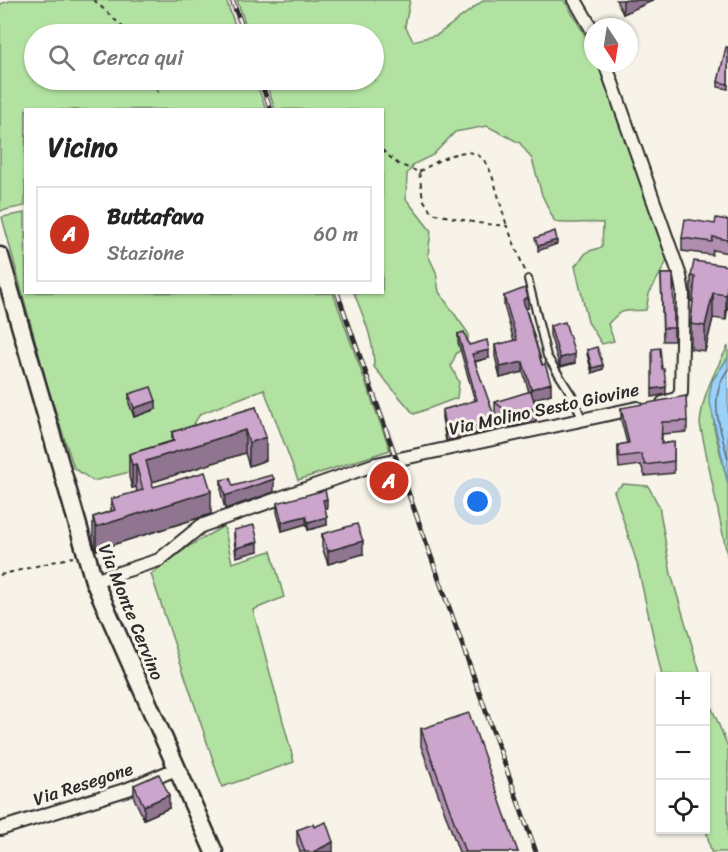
<!DOCTYPE html>
<html lang="it">
<head>
<meta charset="utf-8">
<style>
	:root { --surface:#fff; --page:#f6f6f6; --text:#222; --muted:#767676; --line:#e0e0e0; --accent:#c8321e }
	body { margin:0; font-family:Sriracha,sans-serif; background:var(--page); color:var(--text) }
	.controls { position:absolute; right:18px; bottom:18px; display:grid; overflow:hidden; border-radius:0px; box-shadow:0 2px 4px #0004 }
	.controls button { width:54px; height:54px; display:grid; place-items:center; padding:0; border:0; border-bottom:2px solid var(--line); background:var(--surface); color:var(--text); font:30px sans-serif }
	.compass { position:absolute; left:584px; top:18px; width:54px; height:54px; border-radius:50%; background:var(--surface); box-shadow:0 2px 4px #0004; rotate:168deg }
	.you { position:absolute; left:478px; top:502px; width:21px; height:21px; margin:-15px; border:4px solid #fff; border-radius:50%; background:#1a73e8; box-shadow:0 0 0 9px #1a73e833 }
	.badge { display:grid; place-items:center; width:39px; height:39px; border-radius:50%; background:var(--accent); color:#fff; font-size:20px; font-weight:700 }
	.pin { position:absolute; translate:-50% -50%; border:3px solid #fff; box-shadow:0 2px 6px #0006 }
	.list { margin:0; padding:0; list-style:none }
	h2 { display:flex; justify-content:space-between; align-items:center; height:78px; margin:0; padding:0 24px; font-size:26px }
	h2 small { font-size:20px; font-weight:400; color:var(--muted) }
	.list li { display:grid; grid-template-columns:39px 1fr auto; gap:18px; align-items:center; box-sizing:border-box; height:96px; margin:0 12px 12px; padding:0 12px; border:2px solid var(--line); border-radius:0px }
	.list b { display:block; font-size:22px; white-space:nowrap }
	.list p { margin:0; font-size:20px; white-space:nowrap; color:var(--muted) }
	.list em { font-size:20px; font-style:normal; color:var(--muted) }
	.icon { flex:none; width:33px; height:33px; fill:none; stroke:currentColor; stroke-width:2; stroke-linecap:round; stroke-linejoin:round }
	.map { position:relative; flex:none; width:728px; height:852px; overflow:hidden }
	.search { position:absolute; background:var(--surface); box-shadow:0 2px 4px #0004; left:24px; top:24px; width:360px; height:66px; display:flex; align-items:center; gap:15px; box-sizing:border-box; padding:0 21px; border-radius:33px; color:var(--muted); font-size:22px }
	.panel { position:absolute; background:var(--surface); box-shadow:0 2px 4px #0004; left:24px; top:108px; width:360px; height:186px; border-radius:0px }
	.map>svg:first-child { display:block }
</style>
</head>
<body>
<div class="map">
<svg width="728" height="852" viewBox="0 0 728 852">
	<rect width="100%" height="100%" fill="#f7f3e8"/>
	<filter id="ink" filterUnits="userSpaceOnUse"><feTurbulence type="fractalNoise" baseFrequency=".0167" numOctaves="2"/><feDisplacementMap in="SourceGraphic" scale="12" xChannelSelector="R" yChannelSelector="G"/><feConvolveMatrix kernelMatrix="1 2 1 2 8 2 1 2 1" color-interpolation-filters="sRGB"/></filter>
	<g filter="url(#ink)">
		<g fill="#eadce0">
			<path d="M 226,0 L 237,0 L 249,34 L 238,34 Z"/>
			<path d="M 255,80 L 265,80 L 276,109 L 266,109 Z"/>
			<path d="M 333,293 L 339,293 L 398,452 L 391,454 Z"/>
		</g>
		<g fill="#b2e2a1" stroke="#6e8666" stroke-width="1.5">
			<path d="M 13,0 L 226,0 L 238,34 L 34,34 L 34,80 L 255,80 L 266,109 L 26,110 L 25,206 L 0,211 L 0,4 Z"/>
			<path d="M 237,0 L 410,0 L 405,26 L 413,41 L 437,35 L 484,0 L 564,0 L 593,48 L 593,63 L 599,63 L 654,214 L 667,261 L 649,294 L 646,310 C 626,312 624,306 608,324 L 614,341 L 602,344 L 588,322 L 575,266 L 587,252 L 602,247 L 603,223 C 586,221 572,225 555,222 L 542,195 L 532,159 L 520,143 L 487,126 L 455,132 L 433,155 L 414,164 L 407,174 L 406,199 L 431,231 L 428,255 L 436,272 L 439,292 L 468,333 L 468,343 L 456,354 L 451,366 L 459,382 L 457,398 L 414,414 L 374,367 C 374,340 364,318 354,293 L 382,292 L 382,110 L 275,109 L 265,80 L 374,80 L 374,34 L 249,34 Z"/>
			<path d="M 25,213 L 26,292 L 333,293 L 390,450 L 298,480 L 264,389 L 200,414 L 192,427 L 150,467 L 93,481 L 74,468 L 47,385 L 2,217 Z"/>
			<path d="M 728,346 L 728,358 L 712,381 L 714,428 L 728,484 L 728,559 L 700,424 C 702,395 715,371 728,346 Z"/>
			<path d="M 623,484 L 648,486 L 659,506 L 671,574 L 701,676 L 662,676 L 637,563 L 614,491 Z"/>
			<path d="M 224,526 L 232,563 L 271,551 L 284,597 L 253,610 L 294,762 L 222,787 L 151,574 L 191,545 Z"/>
			<path d="M 706,694 L 728,747 L 728,852 L 711,852 L 706,829 Z"/>
		</g>
		<path fill="#9ad1f9" stroke="#6e8fa7" stroke-width="1.5" d="M 728,358 L 728,484 L 709,398 L 712,381 Z"/>
		<g fill="none" stroke-linecap="round" stroke-linejoin="round">
			<path stroke="#576d7d" stroke-width="1.5" d="M 728,369 C 707,399 720,426 728,459"/>
			<g stroke="#2b2b2b" stroke-width="10">
				<g id="lane">
					<path d="M 528,279 L 547,356 L 573,397 L 582,419"/>
					<path d="M 376,464 L 384,485"/>
				</g>
			</g>
			<g stroke="#2b2b2b" stroke-width="16">
				<g id="street">
					<path d="M 575,0 L 593,31"/>
					<path d="M 605,63 L 680,276 L 683,293 L 681,393 L 676,399 L 663,403"/>
					<path d="M 94,581 L 159,560 L 201,526 L 376,464 L 637,408"/>
					<path d="M 0,829 L 128,789 L 176,769"/>
				</g>
			</g>
			<g stroke="#2b2b2b" stroke-width="21">
				<path id="secondary" d="M 0,256 L 94,581 L 214,852"/>
			</g>
			<g stroke="#2b2b2b" stroke-width="2" stroke-dasharray="4.5 4.5" stroke-linecap="butt">
				<path d="M 94,0 L 130,34"/>
				<path d="M 154,80 L 159,96"/>
				<path d="M 382,150 L 398,164 L 419,172 L 423,199 L 432,213 L 477,223 L 507,226 L 525,271"/>
				<path d="M 419,172 C 492,126 488,167 507,226"/>
				<path d="M 0,575 L 73,557"/>
			</g>
			<use href="#lane" stroke="#f7f3e8" stroke-width="6"/>
			<use href="#street" stroke="#f7f3e8" stroke-width="12"/>
			<use href="#secondary" stroke="#f7f3e8" stroke-width="16"/>
			<g stroke="#2b2b2b" stroke-width="5">
				<g id="rail">
					<path d="M 232,0 L 245,34"/>
					<path d="M 260,80 L 271,110"/>
					<path d="M 337,292 L 536,852"/>
				</g>
			</g>
			<use href="#rail" stroke="#f7f3e8" stroke-width="3" stroke-dasharray="9" stroke-linecap="butt"/>
		</g>
		<g fill="#af8eb0" stroke="#2b2b2b" stroke-width="1.5">
			<path d="M 616,0 L 654,0 L 623,14 Z"/>
			<path d="M 728,47 L 728,89 L 718,87 L 718,82 Z"/>
			<path d="M 728,220 L 728,253 L 713,250 L 712,255 L 682,251 L 682,238 L 715,224 Z"/>
			<path d="M 728,266 L 726,320 L 713,318 L 705,351 L 691,349 L 691,324 L 693,302 L 691,301 L 691,276 Z"/>
			<path d="M 661,274 L 673,274 L 674,341 L 663,341 Z"/>
			<path d="M 504,296 L 528,308 L 526,309 L 551,394 L 534,399 L 536,421 L 510,427 L 495,415 L 495,402 L 529,392 L 523,372 L 500,378 L 495,356 L 495,345 L 514,341 L 504,306 Z"/>
			<path d="M 550,326 L 575,363 L 560,367 L 550,335 Z"/>
			<path d="M 458,334 L 469,345 L 489,358 L 475,362 L 496,429 L 446,441 L 442,418 L 442,410 L 475,401 L 458,342 Z"/>
			<path d="M 587,350 L 603,369 L 592,373 L 587,354 Z"/>
			<path d="M 129,394 L 156,409 L 134,417 L 129,403 Z"/>
			<path d="M 256,407 L 266,460 L 249,466 L 245,453 L 152,482 L 153,487 L 211,514 L 96,550 L 93,540 L 93,517 L 111,511 L 111,499 L 137,492 L 136,487 L 132,488 L 129,477 L 129,454 L 172,441 L 172,432 Z"/>
			<path d="M 621,408 L 687,421 L 687,432 L 662,434 L 662,444 L 674,442 L 674,473 L 645,476 L 641,465 L 619,468 L 618,456 L 618,445 L 627,443 L 621,420 Z"/>
			<path d="M 221,480 L 233,486 L 274,492 L 225,509 L 221,493 Z"/>
			<path d="M 277,503 L 327,508 L 325,508 L 327,525 L 308,530 L 306,524 L 282,531 L 277,512 Z"/>
			<path d="M 234,530 L 258,551 L 236,557 L 234,539 Z"/>
			<path d="M 322,534 L 363,554 L 328,564 L 322,547 Z"/>
			<path d="M 421,729 L 518,852 L 459,852 L 421,746 Z"/>
			<path d="M 134,785 L 169,808 L 144,819 L 134,798 Z"/>
			<path d="M 314,827 L 333,852 L 300,852 L 297,843 L 297,830 Z"/>
		</g>
		<g fill="#8f7490" stroke="#2b2b2b" stroke-width="1.5">
			<path d="M 623,0 L 654,0 L 623,14 Z"/>
			<path d="M 557,240 L 557,244 L 538,251 L 538,246 Z"/>
			<path d="M 728,280 L 728,305 L 726,320 L 726,295 Z"/>
			<path d="M 713,293 L 713,318 L 705,351 L 705,326 Z"/>
			<path d="M 528,297 L 528,308 L 523,310 L 523,300 Z"/>
			<path d="M 489,350 L 489,358 L 472,362 L 472,354 Z"/>
			<path d="M 575,354 L 575,363 L 560,367 L 560,358 Z"/>
			<path d="M 523,362 L 523,372 L 500,378 L 500,367 Z"/>
			<path d="M 603,365 L 603,369 L 592,373 L 592,368 Z"/>
			<path d="M 551,383 L 551,394 L 531,400 L 531,389 Z"/>
			<path d="M 666,387 L 666,394 L 652,397 L 652,389 Z"/>
			<path d="M 156,401 L 156,409 L 134,417 L 134,408 Z"/>
			<path d="M 536,408 L 536,421 L 510,427 L 510,414 Z"/>
			<path d="M 496,421 L 496,429 L 446,441 L 446,433 Z"/>
			<path d="M 245,430 L 245,453 L 146,484 L 146,461 Z"/>
			<path d="M 266,437 L 266,460 L 249,466 L 249,443 Z"/>
			<path d="M 136,464 L 136,487 L 132,488 L 132,465 Z"/>
			<path d="M 395,478 L 395,483 L 389,485 L 389,480 Z"/>
			<path d="M 274,479 L 274,492 L 225,509 L 225,496 Z"/>
			<path d="M 211,491 L 211,514 L 96,550 L 96,527 Z"/>
			<path d="M 327,499 L 327,508 L 323,509 L 323,500 Z"/>
			<path d="M 306,516 L 306,524 L 282,531 L 282,522 Z"/>
			<path d="M 327,517 L 327,525 L 308,530 L 308,522 Z"/>
			<path d="M 363,541 L 363,554 L 328,564 L 328,551 Z"/>
			<path d="M 258,542 L 258,551 L 236,557 L 236,548 Z"/>
			<path d="M 169,795 L 169,808 L 144,819 L 144,806 Z"/>
			<path d="M 333,842 L 333,852 L 313,852 Z"/>
		</g>
		<g fill="#cca5cd" stroke="#2b2b2b" stroke-width="1.5">
			<path d="M 726,47 L 728,47 L 728,84 L 718,82 Z"/>
			<path d="M 716,218 L 728,220 L 728,240 L 713,237 L 712,242 L 682,238 L 685,219 L 715,224 Z"/>
			<path d="M 555,231 L 557,240 L 538,246 L 535,238 Z"/>
			<path d="M 694,261 L 728,266 L 728,280 L 726,295 L 713,293 L 705,326 L 691,324 L 695,277 L 691,276 Z"/>
			<path d="M 661,274 L 673,274 L 674,328 L 663,328 Z"/>
			<path d="M 525,288 L 528,297 L 523,300 L 542,365 L 545,364 L 551,383 L 531,389 L 523,362 L 500,367 L 495,345 L 517,340 L 504,296 Z"/>
			<path d="M 565,322 L 575,354 L 560,358 L 550,326 Z"/>
			<path d="M 464,332 L 469,345 L 487,340 L 489,350 L 472,354 L 496,421 L 446,433 L 442,410 L 477,400 L 458,334 Z"/>
			<path d="M 597,347 L 603,365 L 592,368 L 587,350 Z"/>
			<path d="M 660,348 L 662,369 L 664,369 L 666,387 L 652,389 L 652,349 Z"/>
			<path d="M 151,387 L 156,401 L 134,408 L 129,394 Z"/>
			<path d="M 531,391 L 536,408 L 510,414 L 495,402 Z"/>
			<path d="M 686,396 L 687,421 L 662,422 L 661,444 L 674,442 L 674,461 L 645,465 L 641,454 L 619,457 L 618,445 L 629,443 L 621,408 Z"/>
			<path d="M 256,407 L 266,437 L 249,443 L 245,430 L 146,461 L 153,487 L 205,472 L 211,491 L 96,527 L 93,517 L 115,510 L 111,499 L 143,490 L 136,464 L 132,465 L 129,454 L 174,441 L 172,432 Z"/>
			<path d="M 392,470 L 395,478 L 389,480 L 386,472 Z"/>
			<path d="M 272,475 L 274,479 L 225,496 L 221,480 L 230,478 L 233,486 Z"/>
			<path d="M 325,490 L 327,499 L 323,500 L 327,517 L 308,522 L 306,516 L 282,522 L 277,503 Z"/>
			<path d="M 357,524 L 363,541 L 328,551 L 322,534 Z"/>
			<path d="M 254,525 L 258,542 L 236,548 L 234,530 Z"/>
			<path d="M 469,713 L 518,852 L 465,852 L 421,729 Z"/>
			<path d="M 159,774 L 169,795 L 144,806 L 134,785 Z"/>
			<path d="M 326,822 L 333,842 L 313,852 L 305,852 L 297,830 L 313,824 L 314,827 Z"/>
		</g>
	</g>
	<g text-anchor="middle" stroke-width="6" stroke-linejoin="round" paint-order="stroke">
		<g font-size="18" fill="#2b2b2b" stroke="#f7f3e8">
			<text transform="translate(544 409) rotate(-12)" y="6">Via Molino Sesto Giovine</text>
			<text transform="translate(131 612) rotate(68)" y="6">Via Monte Cervino</text>
			<text transform="translate(83 784) rotate(-18)" y="6">Via Resegone</text>
		</g>
	</g>
</svg>
<div class="controls">
<button>+</button>
<button>−</button>
<button><svg class="icon" aria-label="locate" viewBox="0 0 24 24"><circle cx="12" cy="12" r="6"/><path d="M12 2v4M12 18v4M2 12h4M18 12h4"/></svg></button>
</div>
<svg class="compass" viewBox="-18 -18 36 36"><path d="M0-13l5 13h-10z" fill="#e53935"/><path d="M0 13l5-13h-10z" fill="#767676"/></svg>
<div class="you"></div>
<div class="pin badge" style="left:389px;top:481px">A</div>
<div class="search"><svg class="icon" aria-label="search" viewBox="0 0 24 24"><circle cx="10" cy="10" r="6"/><path d="M15 15l6 6"/></svg>Cerca qui</div>
<section class="panel">
<h2>Vicino<small></small></h2>
<ul class="list">
<li><span class="badge">A</span><div><b>Buttafava</b><p>Stazione</p></div><em>60 m</em></li>
</ul>
</section>
</div>
</body>
</html>
